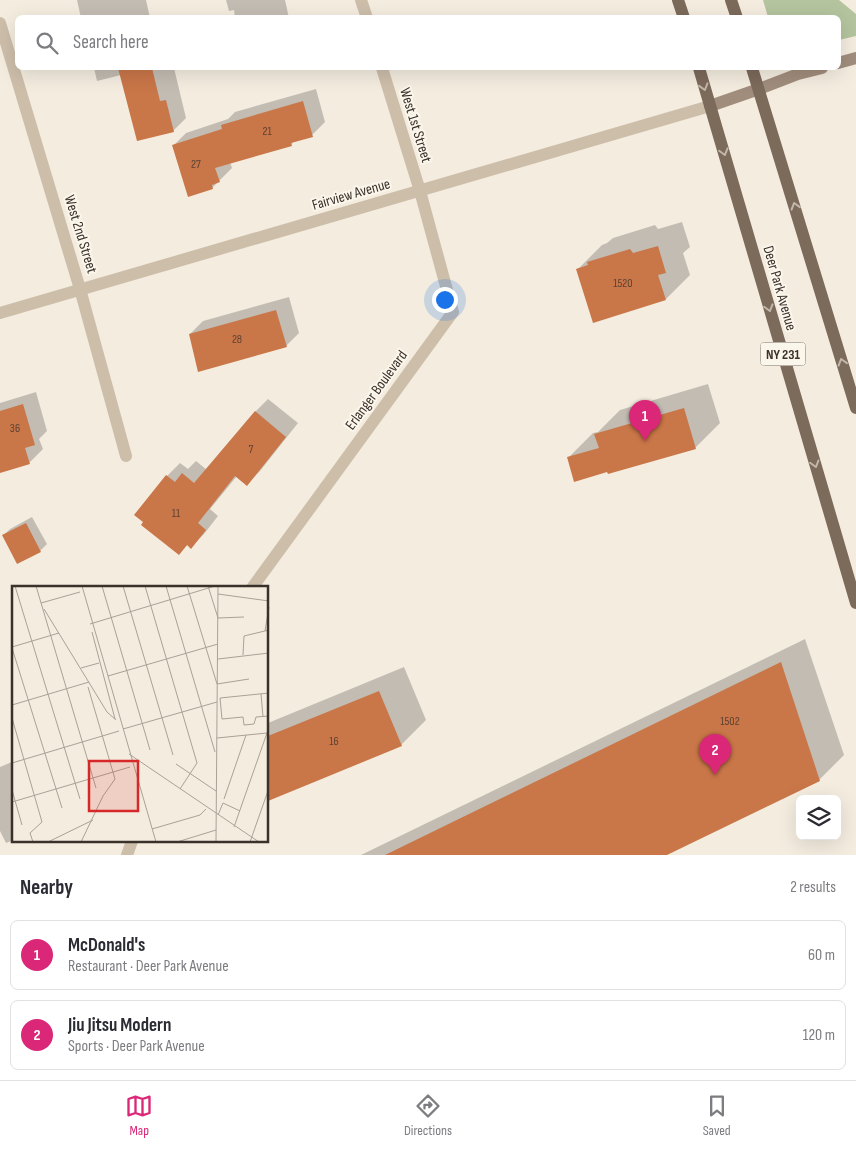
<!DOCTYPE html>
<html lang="en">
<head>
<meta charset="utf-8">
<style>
	:root { --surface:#fff; --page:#f2f2f3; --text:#2b2b33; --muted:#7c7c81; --line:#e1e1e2; --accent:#db2777 }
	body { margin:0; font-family:"Sofia Sans Condensed",sans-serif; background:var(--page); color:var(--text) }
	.controls { position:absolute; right:15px; bottom:15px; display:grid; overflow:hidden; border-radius:8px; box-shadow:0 5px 20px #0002 }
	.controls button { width:45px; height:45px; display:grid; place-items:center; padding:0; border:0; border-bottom:1px solid var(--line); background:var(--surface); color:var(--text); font:25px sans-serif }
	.you { position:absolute; left:444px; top:299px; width:18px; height:18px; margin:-12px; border:4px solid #fff; border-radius:50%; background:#1a73e8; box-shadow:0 0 0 8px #1a73e833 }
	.badge { display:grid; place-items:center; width:32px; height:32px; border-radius:50%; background:var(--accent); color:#fff; font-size:16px; font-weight:700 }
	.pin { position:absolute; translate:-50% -41px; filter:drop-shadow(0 1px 2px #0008) }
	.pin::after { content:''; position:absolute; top:26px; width:18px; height:15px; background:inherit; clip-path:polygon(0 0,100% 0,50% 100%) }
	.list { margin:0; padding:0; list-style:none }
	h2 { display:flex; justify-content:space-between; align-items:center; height:65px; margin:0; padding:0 20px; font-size:21px }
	h2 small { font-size:16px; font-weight:400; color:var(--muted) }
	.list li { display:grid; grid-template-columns:32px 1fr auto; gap:15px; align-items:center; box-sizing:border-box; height:70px; margin:0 10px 10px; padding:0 10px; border:1px solid var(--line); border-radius:8px }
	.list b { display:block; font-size:19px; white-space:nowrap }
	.list p { margin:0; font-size:16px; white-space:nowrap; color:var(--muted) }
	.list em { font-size:16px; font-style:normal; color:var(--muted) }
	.icon { flex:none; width:28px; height:28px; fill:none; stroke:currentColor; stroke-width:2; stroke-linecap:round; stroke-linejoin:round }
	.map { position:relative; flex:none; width:856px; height:855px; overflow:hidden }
	.search { position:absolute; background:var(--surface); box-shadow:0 5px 20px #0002; left:15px; right:15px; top:15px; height:55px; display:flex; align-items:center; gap:12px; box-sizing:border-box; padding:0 18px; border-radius:8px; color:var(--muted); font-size:19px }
	.sheet { height:225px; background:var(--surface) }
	nav { display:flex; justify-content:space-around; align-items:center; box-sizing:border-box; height:70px; border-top:1px solid var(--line); background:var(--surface); font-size:14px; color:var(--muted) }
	nav a { display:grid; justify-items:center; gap:2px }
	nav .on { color:var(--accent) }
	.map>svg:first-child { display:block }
</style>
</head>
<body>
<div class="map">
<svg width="856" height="855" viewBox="0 0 856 855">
	<rect width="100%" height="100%" fill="#f4ecdf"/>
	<path fill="#b3c49e" d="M 763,0 L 839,0 L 856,14 L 856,36 L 839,40 L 838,18 L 768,17 Z"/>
	<g fill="#0003">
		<path d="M 77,0 L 146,0 L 150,18 L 81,18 Z"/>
		<path d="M 226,0 L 285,0 L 289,18 L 235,18 L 234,10 L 229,11 Z"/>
		<path d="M 94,68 L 174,68 L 186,118 L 173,131 L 121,75 L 97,81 Z"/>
		<path d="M 316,89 L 325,122 L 312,135 L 295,140 L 291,145 L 230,162 L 232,168 L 212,188 L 173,146 L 186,133 L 228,119 L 235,112 Z"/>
		<path d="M 682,222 L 690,247 L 683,253 L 690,275 L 666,299 L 578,269 L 602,245 L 607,243 L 613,238 L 655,225 L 658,229 Z"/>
		<path d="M 289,297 L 299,333 L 286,346 L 190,334 L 203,321 Z"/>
		<path d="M 708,384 L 720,423 L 695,448 L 608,471 L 569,457 L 593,433 L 598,432 L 620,410 Z"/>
		<path d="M 36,392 L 47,431 L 39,439 L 43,449 L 30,462 L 0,471 L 0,403 Z"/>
		<path d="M 268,399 L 298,423 L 260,471 L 247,484 L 237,476 L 210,509 L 218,516 L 204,534 L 191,547 L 188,544 L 179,554 L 136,514 L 167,476 L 180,463 L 188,469 L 196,461 L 207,470 L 255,412 Z"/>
		<path d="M 32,517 L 47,544 L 40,551 L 18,563 L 3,536 L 10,529 Z"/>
		<path d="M 805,639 L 844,755 L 819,780 L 664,855 L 361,855 Z"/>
		<path d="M 404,667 L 426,720 L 401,745 L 268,799 L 268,723 Z"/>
		<path d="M 14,761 L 14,840 L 6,843 L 0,831 L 0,767 Z"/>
	</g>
	<g fill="#c97648">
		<path d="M 118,68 L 152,68 L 160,101 L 166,100 L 174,132 L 137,141 Z"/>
		<path d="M 303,101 L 313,137 L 291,143 L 292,146 L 215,168 L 220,182 L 212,185 L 213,189 L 188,197 L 172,145 L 222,129 L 221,125 Z"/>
		<path d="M 658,246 L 666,273 L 658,275 L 666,300 L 593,323 L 576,269 L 588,265 L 587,262 L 630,249 L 633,253 Z"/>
		<path d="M 276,310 L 287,347 L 198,372 L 189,334 Z"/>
		<path d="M 23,404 L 35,445 L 25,448 L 30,464 L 0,473 L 0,411 Z"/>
		<path d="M 684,408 L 696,449 L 608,474 L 607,472 L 574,482 L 567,457 L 599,448 L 594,434 Z"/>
		<path d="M 255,411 L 286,437 L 247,486 L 235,476 L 198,523 L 206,530 L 191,549 L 187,545 L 179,555 L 141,525 L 143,522 L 134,515 L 166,475 L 175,482 L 182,473 L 194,483 Z"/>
		<path d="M 26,523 L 41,552 L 17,564 L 2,535 Z"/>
		<path d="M 781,662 L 820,781 L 667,855 L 385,855 Z"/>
		<path d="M 379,691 L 402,746 L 268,801 L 268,736 Z"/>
	</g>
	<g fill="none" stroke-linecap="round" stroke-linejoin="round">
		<g stroke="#cdbeaa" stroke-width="12">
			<path d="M 361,0 L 367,18"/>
			<path d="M 0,23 L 80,289 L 126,456"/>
			<path d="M 0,313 L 710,106"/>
			<path d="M 252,588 L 453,312 L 420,191 L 382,68"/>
			<path d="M 127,855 L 132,841"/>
		</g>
		<g stroke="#a18d7c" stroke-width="12">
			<path d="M 838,63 L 856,58"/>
			<path d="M 710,106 L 759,89 L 798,74 L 822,68"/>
		</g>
		<g stroke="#7c6a5b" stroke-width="12">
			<path d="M 678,0 L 684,18"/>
			<path d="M 731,0 L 737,18"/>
			<path d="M 699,68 L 856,603"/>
			<path d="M 752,68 L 856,408"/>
		</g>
	</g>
	<defs><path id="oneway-chevron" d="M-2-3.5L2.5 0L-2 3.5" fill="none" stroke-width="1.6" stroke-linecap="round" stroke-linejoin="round" transform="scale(1.25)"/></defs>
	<g stroke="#c2b7ab">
		<use href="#oneway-chevron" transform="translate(704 87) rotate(73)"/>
		<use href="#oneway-chevron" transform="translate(724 152) rotate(74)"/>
		<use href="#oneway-chevron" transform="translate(795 206) rotate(-107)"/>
		<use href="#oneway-chevron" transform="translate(769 308) rotate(74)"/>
		<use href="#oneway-chevron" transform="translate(842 362) rotate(-107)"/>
		<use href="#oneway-chevron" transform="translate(815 464) rotate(74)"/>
	</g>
	<g text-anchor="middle" stroke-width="4" stroke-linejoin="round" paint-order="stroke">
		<g font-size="12" fill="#5e4232">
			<text x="267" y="135">21</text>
			<text x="196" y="168">27</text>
			<text x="623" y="287">1520</text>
			<text x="237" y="343">28</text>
			<text x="15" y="432">36</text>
			<text x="251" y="453">7</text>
			<text x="176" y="517">11</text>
			<text x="730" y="725">1502</text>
			<text x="334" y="745">16</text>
		</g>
		<rect fill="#fbf6ec" stroke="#746c64" stroke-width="1" x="760.5" y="342.5" width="45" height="23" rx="4"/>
		<g font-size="14" font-weight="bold" fill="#3a312a">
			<text x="783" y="359">NY 231</text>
		</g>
		<g font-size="15" fill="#3a312a" stroke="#fbf6ec">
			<text transform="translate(416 125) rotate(73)" y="5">West 1st Street</text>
			<text transform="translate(351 194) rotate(-16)" y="5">Fairview Avenue</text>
			<text transform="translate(81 234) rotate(73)" y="5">West 2nd Street</text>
			<text transform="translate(780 288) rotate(74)" y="5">Deer Park Avenue</text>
			<text transform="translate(376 390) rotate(-54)" y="5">Erlanger Boulevard</text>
		</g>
	</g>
	<g transform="translate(12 586)">
		<rect width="256" height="256" fill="#f4ecdf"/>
		<path fill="none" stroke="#aaa197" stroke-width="1" d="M 3,0 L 68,213M 24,0 L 84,202M 70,0 L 144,256M 90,0 L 138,164M 111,0 L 161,169M 133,0 L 185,177 L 168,203M 154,0 L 203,166M 175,0 L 205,98M 196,0 L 206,32 L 232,31M 206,8 L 257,15M 29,17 L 68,6M 32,23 L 95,126 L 104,134M 78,38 L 203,0M 253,45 L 257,21M 80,46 L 103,133M 0,61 L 47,47M 0,62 L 50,222M 231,69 L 232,50 L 257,44M 206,73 L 257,67M 69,82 L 87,77M 96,90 L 206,58M 205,98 L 237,93M 257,107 L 208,112 L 210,133 L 231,131 L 232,139 L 242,138 L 244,131 L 257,130M 249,108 L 251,131M 0,119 L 77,96M 0,132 L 30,236 L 18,247 L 21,256M 111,143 L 205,116M 205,152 L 255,147M 117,168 L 247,256M 0,177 L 107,145M 164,178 L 204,205M 0,204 L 10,239M 212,213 L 234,149M 0,216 L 118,181M 206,229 L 211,217 L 228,225M 222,241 L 255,147M 140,243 L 188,229 L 194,223M 36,256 L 81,234M 69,256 L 91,210 L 103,193 L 76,101M 165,256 L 204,244M 204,256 L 206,0M 238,256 L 257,202"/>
		<path fill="#d62828" fill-opacity="0.15" stroke="#d62828" stroke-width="2.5" d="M 77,175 L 126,175 L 126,225 L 77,225 Z"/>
		<rect width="256" height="256" fill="none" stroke="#3a312a" stroke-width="2.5"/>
	</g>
</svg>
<div class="controls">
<button><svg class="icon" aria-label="layers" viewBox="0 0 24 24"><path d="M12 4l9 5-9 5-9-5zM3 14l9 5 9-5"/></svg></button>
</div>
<div class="you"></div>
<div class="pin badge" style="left:645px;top:441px">1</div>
<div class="pin badge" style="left:715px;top:775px">2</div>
<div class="search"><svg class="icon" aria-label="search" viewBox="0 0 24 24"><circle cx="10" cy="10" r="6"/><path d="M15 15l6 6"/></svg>Search here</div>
</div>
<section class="sheet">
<h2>Nearby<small>2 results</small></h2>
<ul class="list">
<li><span class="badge">1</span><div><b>McDonald's</b><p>Restaurant · Deer Park Avenue</p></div><em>60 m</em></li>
<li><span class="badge">2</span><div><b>Jiu Jitsu Modern</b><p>Sports · Deer Park Avenue</p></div><em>120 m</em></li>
</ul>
</section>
<nav>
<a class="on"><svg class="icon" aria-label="map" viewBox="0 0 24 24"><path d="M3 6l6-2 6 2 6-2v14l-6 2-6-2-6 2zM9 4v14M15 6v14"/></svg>Map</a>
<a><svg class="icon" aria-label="directions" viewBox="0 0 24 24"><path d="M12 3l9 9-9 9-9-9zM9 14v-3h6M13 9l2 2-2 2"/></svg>Directions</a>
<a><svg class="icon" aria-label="saved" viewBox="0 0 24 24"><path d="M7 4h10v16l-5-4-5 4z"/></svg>Saved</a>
</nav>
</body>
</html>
